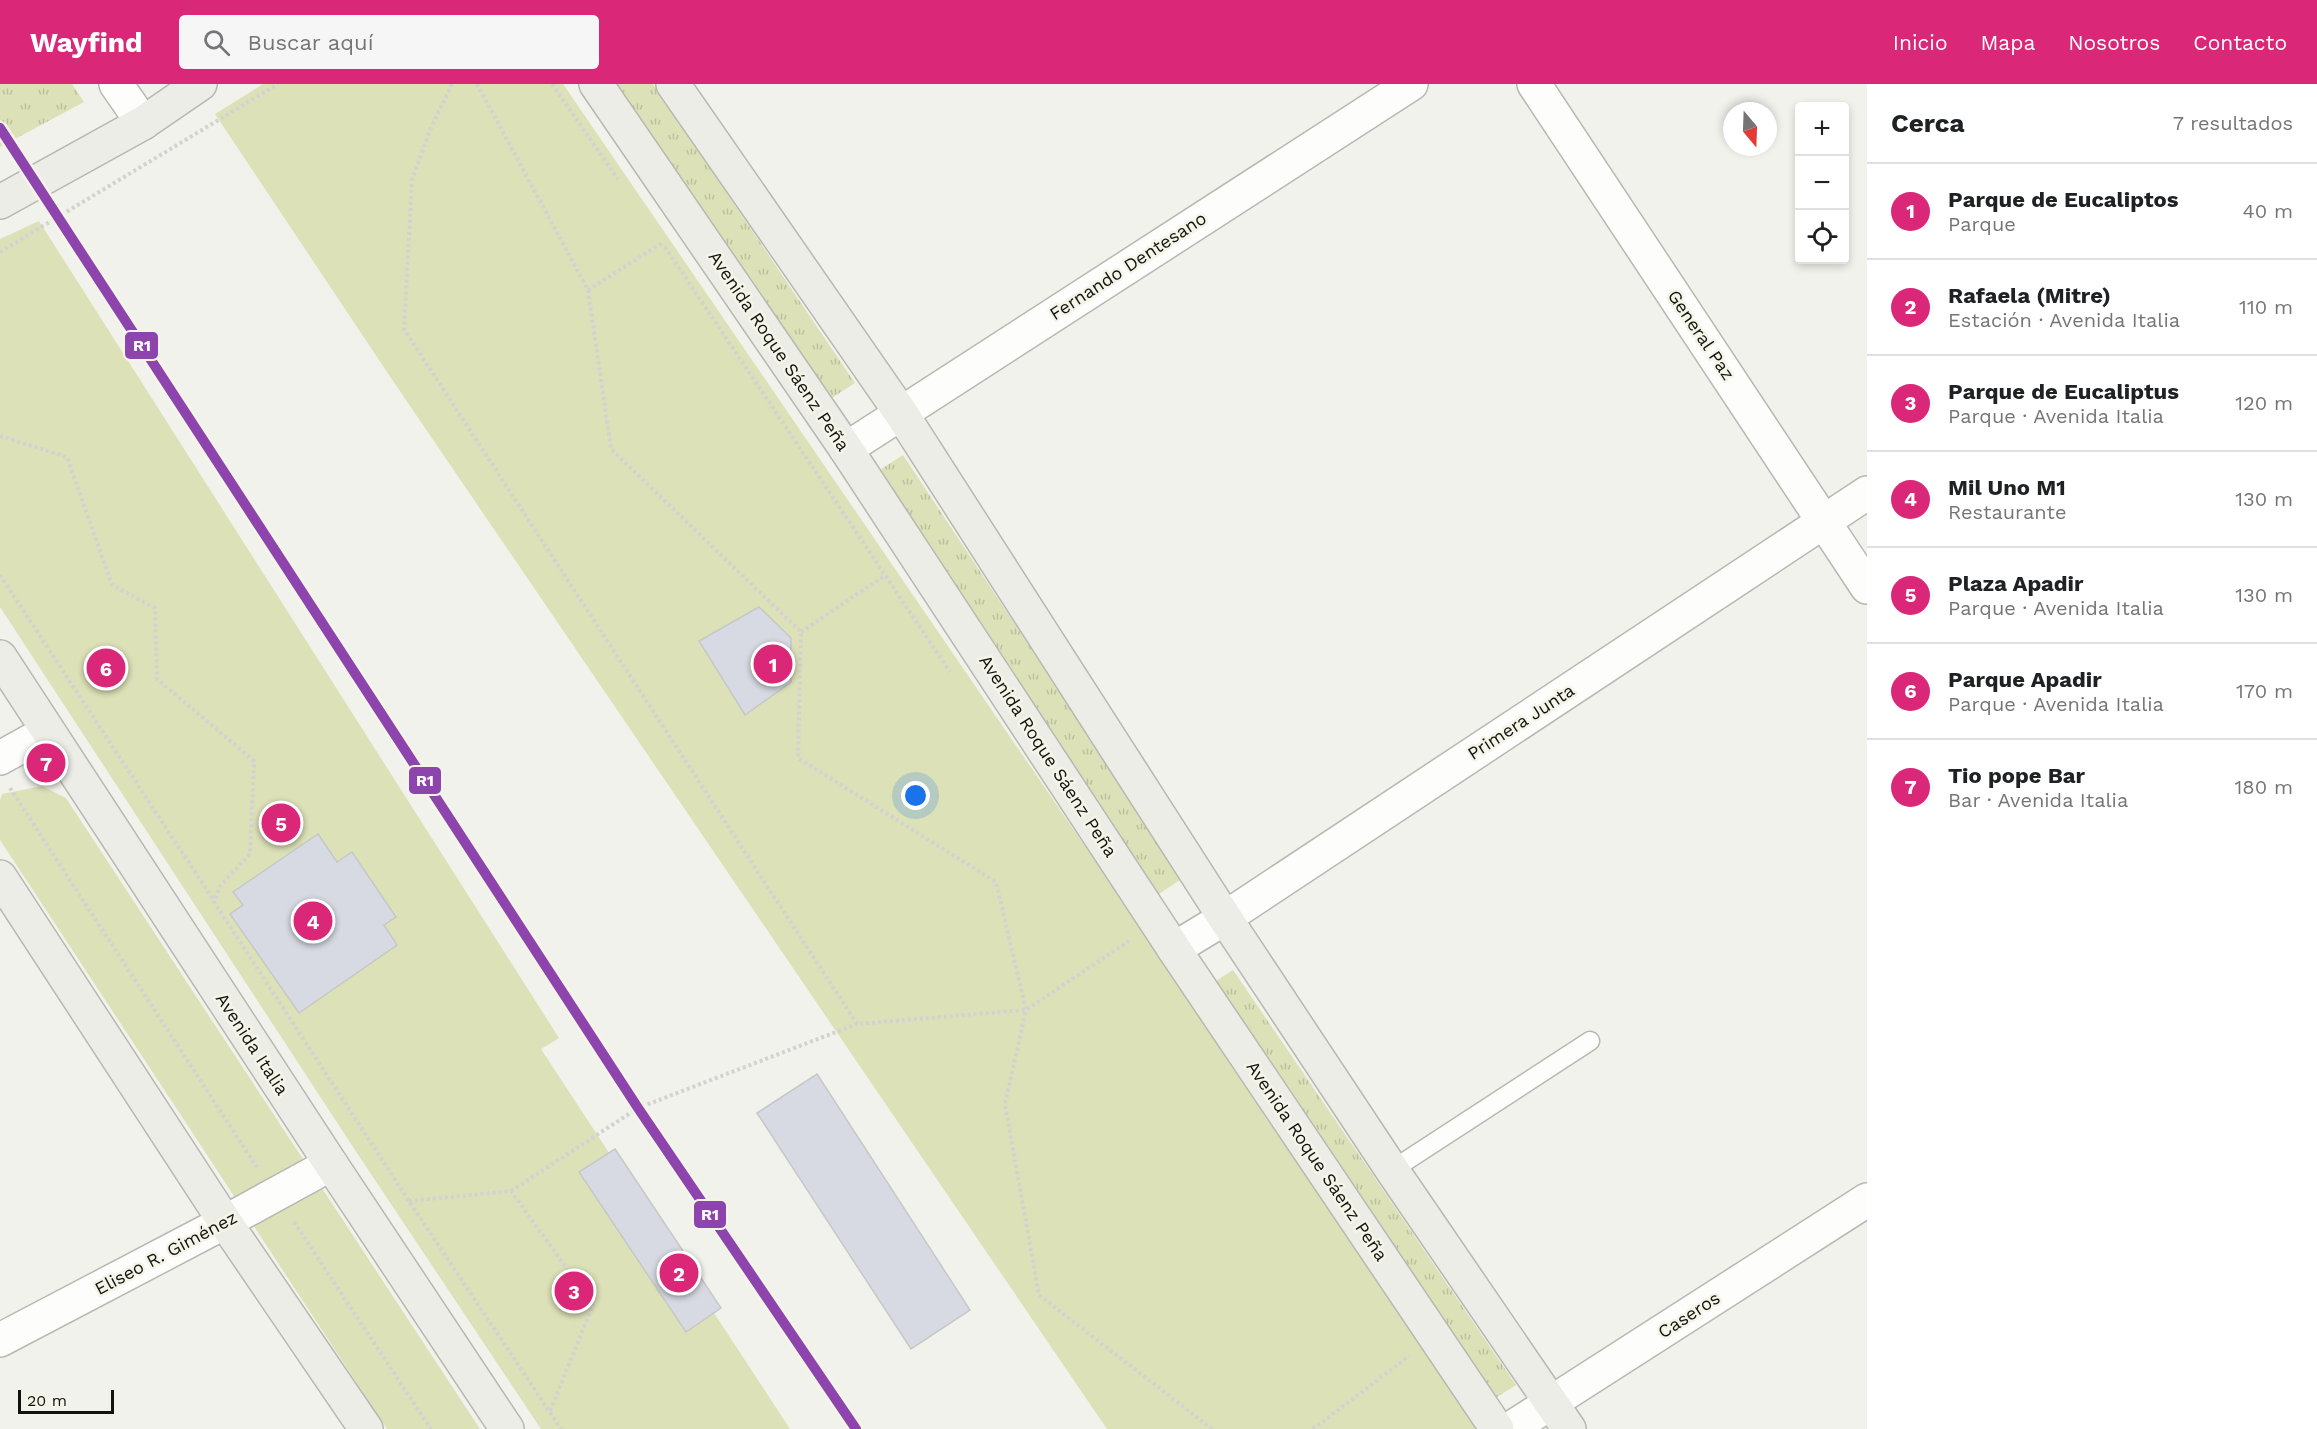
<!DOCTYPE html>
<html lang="es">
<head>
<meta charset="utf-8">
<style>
	:root { --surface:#fff; --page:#f6f6f6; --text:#202124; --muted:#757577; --line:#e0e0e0; --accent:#db2777 }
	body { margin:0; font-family:"Work Sans",sans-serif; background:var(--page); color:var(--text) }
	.controls { position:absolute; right:18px; top:18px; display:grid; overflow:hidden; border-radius:6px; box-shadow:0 3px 9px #0003 }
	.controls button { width:54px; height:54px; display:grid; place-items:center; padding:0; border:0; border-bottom:2px solid var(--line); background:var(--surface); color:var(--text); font:30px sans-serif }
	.compass { position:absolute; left:1723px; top:18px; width:54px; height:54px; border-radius:50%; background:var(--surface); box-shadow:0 3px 9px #0003; rotate:161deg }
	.scale { position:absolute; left:18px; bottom:15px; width:96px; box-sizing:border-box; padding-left:6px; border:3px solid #12130e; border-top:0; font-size:16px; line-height:21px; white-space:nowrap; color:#12130e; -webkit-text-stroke:4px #f4f5e8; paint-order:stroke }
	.you { position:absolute; left:916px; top:712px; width:21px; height:21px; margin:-15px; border:4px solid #fff; border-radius:50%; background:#1a73e8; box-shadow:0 0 0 9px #1a73e833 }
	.badge { display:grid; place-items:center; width:39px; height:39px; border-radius:50%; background:var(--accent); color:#fff; font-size:20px; font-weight:700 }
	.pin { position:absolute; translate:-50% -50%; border:3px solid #fff; box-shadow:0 2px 6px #0006 }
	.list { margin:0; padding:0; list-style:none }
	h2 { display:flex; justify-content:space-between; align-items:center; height:78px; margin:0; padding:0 24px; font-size:26px }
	h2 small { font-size:20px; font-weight:400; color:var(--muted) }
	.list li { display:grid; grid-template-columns:39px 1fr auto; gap:18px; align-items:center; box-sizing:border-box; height:96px; padding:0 24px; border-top:2px solid var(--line) }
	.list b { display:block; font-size:22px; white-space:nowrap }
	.list p { margin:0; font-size:20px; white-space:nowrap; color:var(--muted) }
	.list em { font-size:20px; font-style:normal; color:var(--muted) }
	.icon { flex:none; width:33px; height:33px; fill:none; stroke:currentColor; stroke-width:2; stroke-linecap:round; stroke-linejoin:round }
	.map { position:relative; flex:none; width:1867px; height:1345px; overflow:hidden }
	header { display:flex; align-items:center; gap:36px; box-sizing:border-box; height:84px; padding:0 30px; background:var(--accent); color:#fff }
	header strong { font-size:28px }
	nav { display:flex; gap:33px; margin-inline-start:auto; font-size:21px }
	.search { width:420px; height:54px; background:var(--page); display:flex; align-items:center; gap:15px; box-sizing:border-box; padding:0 21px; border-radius:6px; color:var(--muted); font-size:22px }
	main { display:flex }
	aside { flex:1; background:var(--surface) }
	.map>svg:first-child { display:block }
</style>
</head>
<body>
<header>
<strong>Wayfind</strong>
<div class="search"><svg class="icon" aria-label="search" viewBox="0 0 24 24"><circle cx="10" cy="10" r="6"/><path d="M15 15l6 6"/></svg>Buscar aquí</div>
<nav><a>Inicio</a><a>Mapa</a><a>Nosotros</a><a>Contacto</a></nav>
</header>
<main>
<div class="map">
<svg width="1867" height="1345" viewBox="0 0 1867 1345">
	<defs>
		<pattern id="grass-tufts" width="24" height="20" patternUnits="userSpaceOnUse" patternTransform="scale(1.5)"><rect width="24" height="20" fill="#dde1b8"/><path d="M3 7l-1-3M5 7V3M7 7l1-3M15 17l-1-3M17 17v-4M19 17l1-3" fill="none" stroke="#bdc09d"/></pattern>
	</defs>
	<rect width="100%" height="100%" fill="#f1f2eb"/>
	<g fill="url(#grass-tufts)">
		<path d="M 0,0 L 72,0 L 84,18 L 0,63 Z"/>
		<path d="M 614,0 L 653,0 L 855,299 L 824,319 Z"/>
		<path d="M 903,371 L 1183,794 L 1153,814 L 878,387 Z"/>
		<path d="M 1233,886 L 1516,1301 L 1486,1320 L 1208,902 Z"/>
	</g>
	<g fill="#dde1b8">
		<path d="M 263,0 L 563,0 L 1154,863 L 1476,1345 L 1107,1345 L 393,297 L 215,30 Z"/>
		<path d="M 39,137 L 559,954 L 541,965 L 790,1345 L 541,1345 L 357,1069 L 0,523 L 0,155 Z"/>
		<path d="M 42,702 L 66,714 L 480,1345 L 387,1345 L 0,756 L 0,716 L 2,710 Z"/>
	</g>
	<g fill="#d7dae3" stroke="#c6c8c7" stroke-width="1.5">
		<path d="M 759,523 L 791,554 L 791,598 L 745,631 L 699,557 Z"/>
		<path d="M 318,750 L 337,778 L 352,768 L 396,833 L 384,841 L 397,861 L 299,929 L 230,830 L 243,821 L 233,808 Z"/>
		<path d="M 817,990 L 970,1226 L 911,1265 L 757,1029 Z"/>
		<path d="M 615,1065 L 721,1224 L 686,1248 L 579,1088 Z"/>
	</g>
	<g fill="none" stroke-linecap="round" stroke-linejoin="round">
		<g stroke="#b8b8b3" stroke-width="21">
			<path id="lane" d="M 1392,1086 L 1590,957"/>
		</g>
		<g stroke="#b8b8b3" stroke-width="36">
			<g id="street">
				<path d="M 116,0 L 143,39"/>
				<path d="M 1534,0 L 1867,503"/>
				<path d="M 846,365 L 1411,0"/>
				<path d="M 0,674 L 47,648"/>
				<path d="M 1174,865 L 1225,834 L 1867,409"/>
				<path d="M 0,1256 L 225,1138 L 331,1080"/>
				<path d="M 1510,1345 L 1867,1116"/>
			</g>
		</g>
		<g stroke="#b8b8b3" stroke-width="36">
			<g id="secondary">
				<path d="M 596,0 L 846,365 L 1174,865 L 1497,1345"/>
				<path d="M 673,0 L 901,329 L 1225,834 L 1392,1086 L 1569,1345"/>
				<path d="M 0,118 L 143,39 L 200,0"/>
				<path d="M 0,573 L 331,1080 L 507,1345"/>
				<path d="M 0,793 L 225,1138 L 366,1345"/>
			</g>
		</g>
		<g stroke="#d2d3d1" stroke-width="4" stroke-dasharray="3 3" stroke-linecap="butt">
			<path d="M 452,0 L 430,46 L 412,96 L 404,245 L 857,940 L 1026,926 L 1129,857"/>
			<path d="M 477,0 L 588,206 L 611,365 L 801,548 L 798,674 L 996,798 L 1026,926 L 1005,1020 L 1039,1211 L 1212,1345"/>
			<path d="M 552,0 L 618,95"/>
			<path d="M 665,163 L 950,588"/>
			<path d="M 0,168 L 278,0"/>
			<path d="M 588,206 L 662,159"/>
			<path d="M 0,352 L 67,373 L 112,501 L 155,524 L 157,595 L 254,677 L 250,770 L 220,802 L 214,818 L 409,1117 L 561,1345"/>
			<path d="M 0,491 L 214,817"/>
			<path d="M 801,548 L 884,492"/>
			<path d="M 10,704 L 258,1085"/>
			<path d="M 511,1107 L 638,1024 L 857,940"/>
			<path d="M 409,1117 L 511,1107 L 593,1221 L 550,1327"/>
			<path d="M 294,1138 L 431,1345"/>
			<path d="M 1313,1345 L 1409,1272"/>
		</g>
		<use href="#lane" stroke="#fdfdfc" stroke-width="18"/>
		<use href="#street" stroke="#fdfdfc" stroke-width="33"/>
		<use href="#secondary" stroke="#edede7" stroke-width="33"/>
		<g stroke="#f4f5e8" stroke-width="15">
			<path id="rail-1" d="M 0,44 L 638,1024 L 856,1345"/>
		</g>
		<use href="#rail-1" stroke="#8e44ad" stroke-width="10"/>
	</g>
	<g text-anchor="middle" stroke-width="5" stroke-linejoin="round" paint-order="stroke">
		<g font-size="18" fill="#12130e" stroke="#f4f5e8">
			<text transform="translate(1128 182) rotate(-33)" y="6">Fernando Dentesano</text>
			<text transform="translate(1701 251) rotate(56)" y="6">General Paz</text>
			<text transform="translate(779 267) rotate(56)" y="6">Avenida Roque Sáenz Peña</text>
			<text transform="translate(1521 638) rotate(-33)" y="6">Primera Junta</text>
			<text transform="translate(1048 672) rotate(57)" y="6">Avenida Roque Sáenz Peña</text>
			<text transform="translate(252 960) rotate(57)" y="6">Avenida Italia</text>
			<text transform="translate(1317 1077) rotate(56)" y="6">Avenida Roque Sáenz Peña</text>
			<text transform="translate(166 1169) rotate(-28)" y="6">Eliseo R. Giménez</text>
			<text transform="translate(1689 1231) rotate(-33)" y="6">Caseros</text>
		</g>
	</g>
	<g stroke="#f4f5e8" stroke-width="2">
		<rect x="124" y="247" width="35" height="29" rx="6" fill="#8e44ad"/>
		<rect x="408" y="682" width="34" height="29" rx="6" fill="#8e44ad"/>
		<rect x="693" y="1116" width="34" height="29" rx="6" fill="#8e44ad"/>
	</g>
	<g font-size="16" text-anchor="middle" font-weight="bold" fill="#fff">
		<text x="142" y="267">R1</text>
		<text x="425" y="702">R1</text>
		<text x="710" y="1136">R1</text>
	</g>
</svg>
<div class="controls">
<button>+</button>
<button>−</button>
<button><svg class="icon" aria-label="locate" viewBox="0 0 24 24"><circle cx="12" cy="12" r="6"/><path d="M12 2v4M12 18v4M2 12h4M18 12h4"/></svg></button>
</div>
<svg class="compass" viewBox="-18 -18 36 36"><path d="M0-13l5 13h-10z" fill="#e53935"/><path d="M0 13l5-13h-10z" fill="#757577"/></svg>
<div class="scale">20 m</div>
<div class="you"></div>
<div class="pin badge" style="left:773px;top:580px">1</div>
<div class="pin badge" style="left:679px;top:1189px">2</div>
<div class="pin badge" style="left:574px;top:1207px">3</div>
<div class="pin badge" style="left:313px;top:837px">4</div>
<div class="pin badge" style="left:281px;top:739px">5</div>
<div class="pin badge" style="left:106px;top:584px">6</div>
<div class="pin badge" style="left:46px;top:679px">7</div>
</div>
<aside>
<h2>Cerca<small>7 resultados</small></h2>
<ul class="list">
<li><span class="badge">1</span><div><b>Parque de Eucaliptos</b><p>Parque</p></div><em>40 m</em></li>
<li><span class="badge">2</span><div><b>Rafaela (Mitre)</b><p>Estación · Avenida Italia</p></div><em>110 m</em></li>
<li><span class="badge">3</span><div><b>Parque de Eucaliptus</b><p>Parque · Avenida Italia</p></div><em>120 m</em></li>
<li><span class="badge">4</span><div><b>Mil Uno M1</b><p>Restaurante</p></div><em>130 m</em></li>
<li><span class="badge">5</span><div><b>Plaza Apadir</b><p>Parque · Avenida Italia</p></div><em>130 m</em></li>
<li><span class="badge">6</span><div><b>Parque Apadir</b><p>Parque · Avenida Italia</p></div><em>170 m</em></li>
<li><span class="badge">7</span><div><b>Tio pope Bar</b><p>Bar · Avenida Italia</p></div><em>180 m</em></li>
</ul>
</aside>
</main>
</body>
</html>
